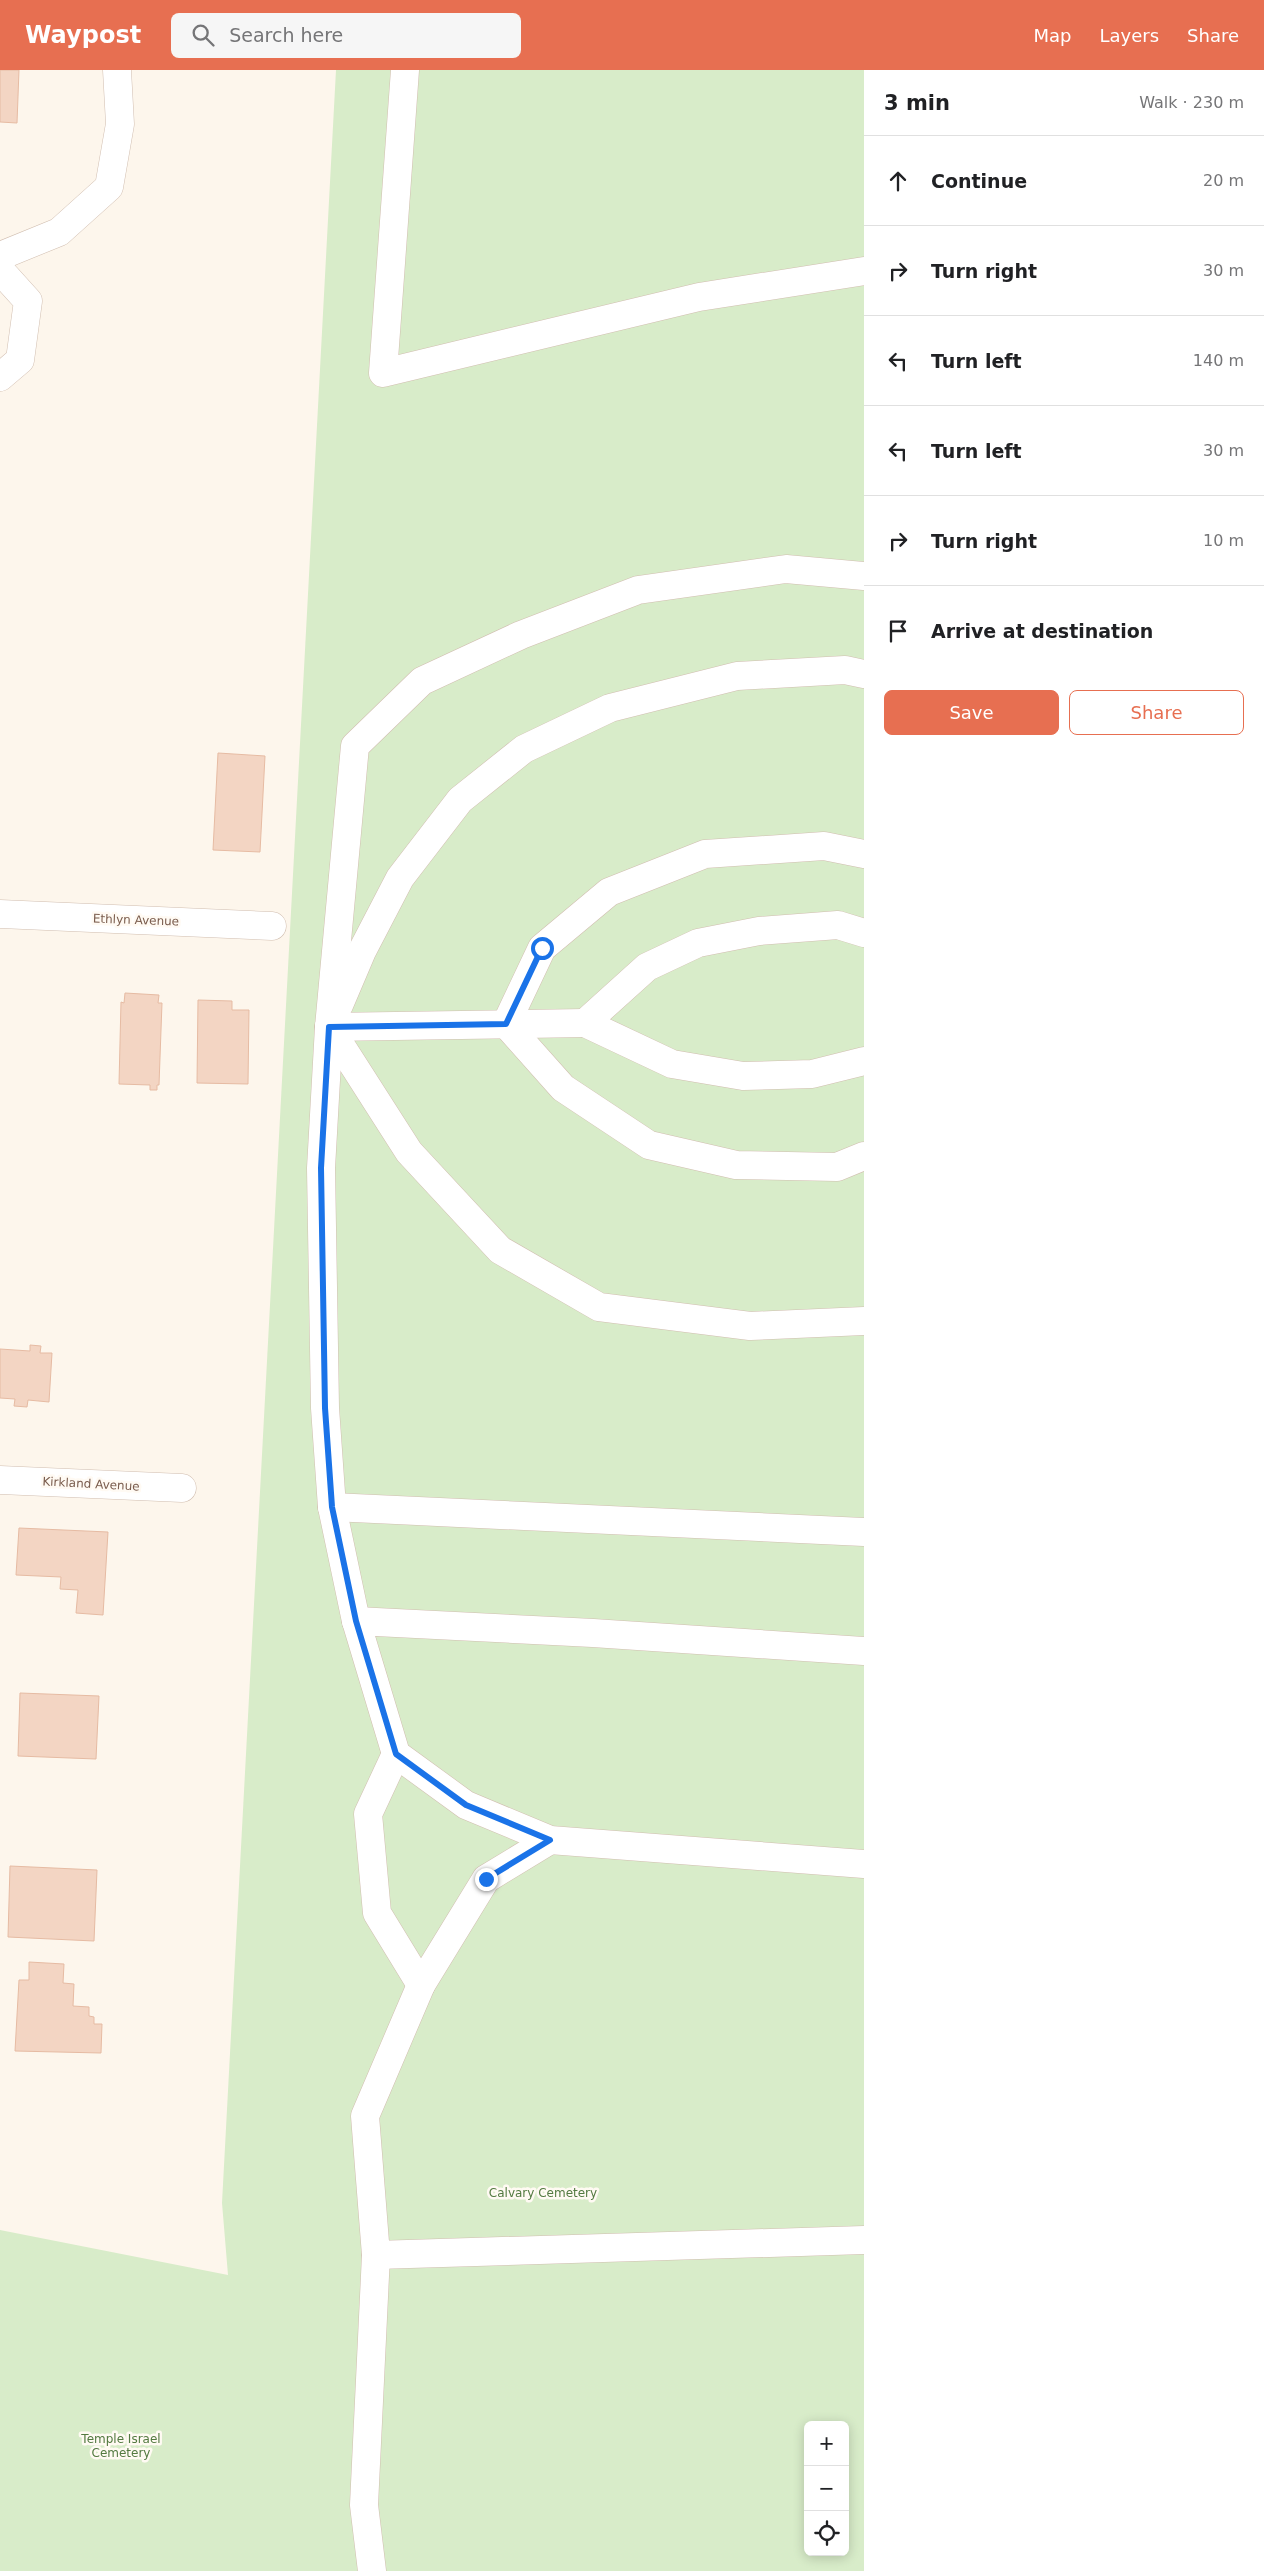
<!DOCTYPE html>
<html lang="en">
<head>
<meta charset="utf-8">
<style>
	:root { --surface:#fff; --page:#f6f6f6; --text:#202124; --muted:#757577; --line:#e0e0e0; --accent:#e76f51 }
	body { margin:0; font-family:"DejaVu Sans",sans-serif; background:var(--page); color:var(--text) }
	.controls { position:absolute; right:15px; bottom:15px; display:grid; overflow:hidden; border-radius:8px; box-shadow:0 2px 12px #0003 }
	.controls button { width:45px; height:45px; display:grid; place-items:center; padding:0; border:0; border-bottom:1px solid var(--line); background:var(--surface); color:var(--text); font:25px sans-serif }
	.stop { position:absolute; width:15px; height:15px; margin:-11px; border:4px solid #1a73e8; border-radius:50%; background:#fff }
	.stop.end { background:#1a73e8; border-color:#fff; box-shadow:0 1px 5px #0008 }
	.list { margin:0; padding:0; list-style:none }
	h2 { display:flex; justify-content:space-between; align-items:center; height:65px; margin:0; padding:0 20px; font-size:21px }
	h2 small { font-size:16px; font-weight:400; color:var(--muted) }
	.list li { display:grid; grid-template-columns:32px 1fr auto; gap:15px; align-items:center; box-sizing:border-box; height:90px; padding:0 20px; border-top:1px solid var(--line) }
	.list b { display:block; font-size:19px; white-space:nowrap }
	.list em { font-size:16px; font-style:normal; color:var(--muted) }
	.actions { display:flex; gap:10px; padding:15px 20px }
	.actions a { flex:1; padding:11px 0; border:1px solid var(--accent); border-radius:8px; text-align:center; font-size:18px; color:var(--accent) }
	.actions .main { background:var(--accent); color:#fff }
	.icon { flex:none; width:28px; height:28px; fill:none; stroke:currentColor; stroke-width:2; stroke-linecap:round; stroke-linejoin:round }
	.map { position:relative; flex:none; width:864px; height:2501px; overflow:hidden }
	header { display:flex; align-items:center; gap:30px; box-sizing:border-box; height:70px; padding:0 25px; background:var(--accent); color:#fff }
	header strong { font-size:24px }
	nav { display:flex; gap:28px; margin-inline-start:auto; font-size:18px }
	.search { width:350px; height:45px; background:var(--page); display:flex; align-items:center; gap:12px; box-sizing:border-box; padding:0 18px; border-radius:8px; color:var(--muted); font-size:19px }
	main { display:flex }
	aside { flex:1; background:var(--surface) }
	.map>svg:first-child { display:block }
</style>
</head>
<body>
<header>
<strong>Waypost</strong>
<div class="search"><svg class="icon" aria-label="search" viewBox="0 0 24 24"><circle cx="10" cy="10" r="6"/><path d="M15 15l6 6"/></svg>Search here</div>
<nav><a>Map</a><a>Layers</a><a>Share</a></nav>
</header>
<main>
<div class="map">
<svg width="864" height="2501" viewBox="0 0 864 2501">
	<rect width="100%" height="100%" fill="#fdf6ec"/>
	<path fill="#d8ecc9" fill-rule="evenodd" d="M 336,0 L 864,0 L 864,2501 L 0,2501 L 0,2160 L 228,2205 L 222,2133 ZM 808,2355 L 845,2355 L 845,2482 L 808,2482 Z"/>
	<g fill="#f3d5c3" stroke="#e6bba3">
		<path d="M 0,0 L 19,0 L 17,53 L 0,52 Z"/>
		<path d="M 218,683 L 265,686 L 260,782 L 213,780 Z"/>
		<path d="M 125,923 L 159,925 L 158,933 L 162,933 L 159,1015 L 157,1015 L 157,1020 L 150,1020 L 150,1015 L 119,1014 L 121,932 L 124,933 Z"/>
		<path d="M 198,930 L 232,931 L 232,940 L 249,940 L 248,1014 L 197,1013 Z"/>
		<path d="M 30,1275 L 41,1276 L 40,1283 L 52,1283 L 49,1332 L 28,1330 L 27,1337 L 14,1336 L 15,1329 L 0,1328 L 0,1279 L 30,1281 Z"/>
		<path d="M 19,1458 L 108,1462 L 103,1545 L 76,1543 L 78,1520 L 60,1519 L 61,1507 L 16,1505 Z"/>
		<path d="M 20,1623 L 99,1626 L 96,1689 L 18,1686 Z"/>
		<path d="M 10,1796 L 97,1800 L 94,1871 L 8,1867 Z"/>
		<path d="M 29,1892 L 64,1894 L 63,1913 L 74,1914 L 73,1936 L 89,1937 L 89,1946 L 94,1947 L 94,1954 L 102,1954 L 101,1983 L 15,1981 L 19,1910 L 29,1910 Z"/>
	</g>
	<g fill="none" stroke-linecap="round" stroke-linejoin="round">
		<g stroke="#d1beb0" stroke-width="29">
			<g id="minor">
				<path d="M 405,0 L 383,303 L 699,227 L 864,201"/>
				<path d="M 0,186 L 59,162 L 109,117 L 120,54 L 117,0"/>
				<path d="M 0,200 L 28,231 L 20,290 L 0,307"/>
				<path d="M 864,784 L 824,776 L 705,784 L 609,822 L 542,878 L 506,954 L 563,1018 L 649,1075 L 736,1095 L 837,1097 L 864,1086"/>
				<path d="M 0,844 L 272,856"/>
				<path d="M 864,863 L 838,855 L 759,861 L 698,873 L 647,897 L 585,953 L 672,994 L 743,1006 L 812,1004 L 864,991"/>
				<path d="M 339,935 L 362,881 L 400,808 L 460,730 L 524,679 L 610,638 L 737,606 L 845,600 L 864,604"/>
				<path d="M 329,957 L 409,1082 L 500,1180 L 599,1237 L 750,1256 L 864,1251"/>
				<path d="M 329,957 L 585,953"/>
				<path d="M 0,1410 L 182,1418"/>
				<path d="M 332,1437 L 864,1462"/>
				<path d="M 356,1551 L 332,1437 L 325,1338 L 321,1098 L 329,957 L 355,676 L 422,611 L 521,565 L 638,520 L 786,499 L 864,506"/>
				<path d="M 864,1581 L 593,1563 L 356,1551 L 396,1684 L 466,1735 L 550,1770 L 864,1794"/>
				<path d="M 396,1684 L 368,1744 L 377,1843 L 421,1915"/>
				<path d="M 550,1770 L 486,1809 L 421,1915 L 365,2046 L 376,2185 L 864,2170"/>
				<path d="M 372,2501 L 364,2435 L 376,2185"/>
			</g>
		</g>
		<use href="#minor" stroke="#fff" stroke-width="28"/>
	</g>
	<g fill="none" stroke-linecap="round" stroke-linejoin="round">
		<path stroke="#1a73e8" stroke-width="6" d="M 486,1809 L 550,1770 L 466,1735 L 396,1684 L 356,1551 L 332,1437 L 325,1338 L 321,1098 L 329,957 L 506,954 L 542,878"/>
	</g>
	<g text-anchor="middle" stroke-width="5" stroke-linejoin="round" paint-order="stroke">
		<g font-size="12" fill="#7a5c4d" stroke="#fffaf3">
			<text transform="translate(136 850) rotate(2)" y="4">Ethlyn Avenue</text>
			<text transform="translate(91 1414) rotate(3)" y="4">Kirkland Avenue</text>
		</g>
		<g font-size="12" fill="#537a41" stroke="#fffaf3">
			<text x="543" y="2127">Calvary Cemetery</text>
			<text x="121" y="2373">Temple Israel<tspan x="121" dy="14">Cemetery</tspan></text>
		</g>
	</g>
</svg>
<div class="controls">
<button>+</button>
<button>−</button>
<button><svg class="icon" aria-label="locate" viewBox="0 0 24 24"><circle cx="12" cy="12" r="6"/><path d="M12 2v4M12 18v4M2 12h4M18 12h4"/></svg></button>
</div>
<div class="stop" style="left:542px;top:878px"></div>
<div class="stop end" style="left:486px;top:1809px"></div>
</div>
<aside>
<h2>3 min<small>Walk · 230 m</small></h2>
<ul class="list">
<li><svg class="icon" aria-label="ahead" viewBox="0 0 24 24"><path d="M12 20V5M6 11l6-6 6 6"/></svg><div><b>Continue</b></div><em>20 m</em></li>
<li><svg class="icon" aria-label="right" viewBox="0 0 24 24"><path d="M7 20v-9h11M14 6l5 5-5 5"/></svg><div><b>Turn right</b></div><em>30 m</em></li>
<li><svg class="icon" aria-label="left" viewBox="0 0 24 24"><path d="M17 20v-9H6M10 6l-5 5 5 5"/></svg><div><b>Turn left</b></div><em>140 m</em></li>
<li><svg class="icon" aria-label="left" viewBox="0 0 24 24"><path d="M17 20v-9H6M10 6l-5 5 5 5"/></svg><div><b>Turn left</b></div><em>30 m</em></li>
<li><svg class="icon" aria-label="right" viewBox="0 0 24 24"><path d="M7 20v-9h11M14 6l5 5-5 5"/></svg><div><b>Turn right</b></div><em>10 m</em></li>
<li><svg class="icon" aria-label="arrive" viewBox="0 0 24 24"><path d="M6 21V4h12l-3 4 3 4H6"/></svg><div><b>Arrive at destination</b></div></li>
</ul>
<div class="actions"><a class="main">Save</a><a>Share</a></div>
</aside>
</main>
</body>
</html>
